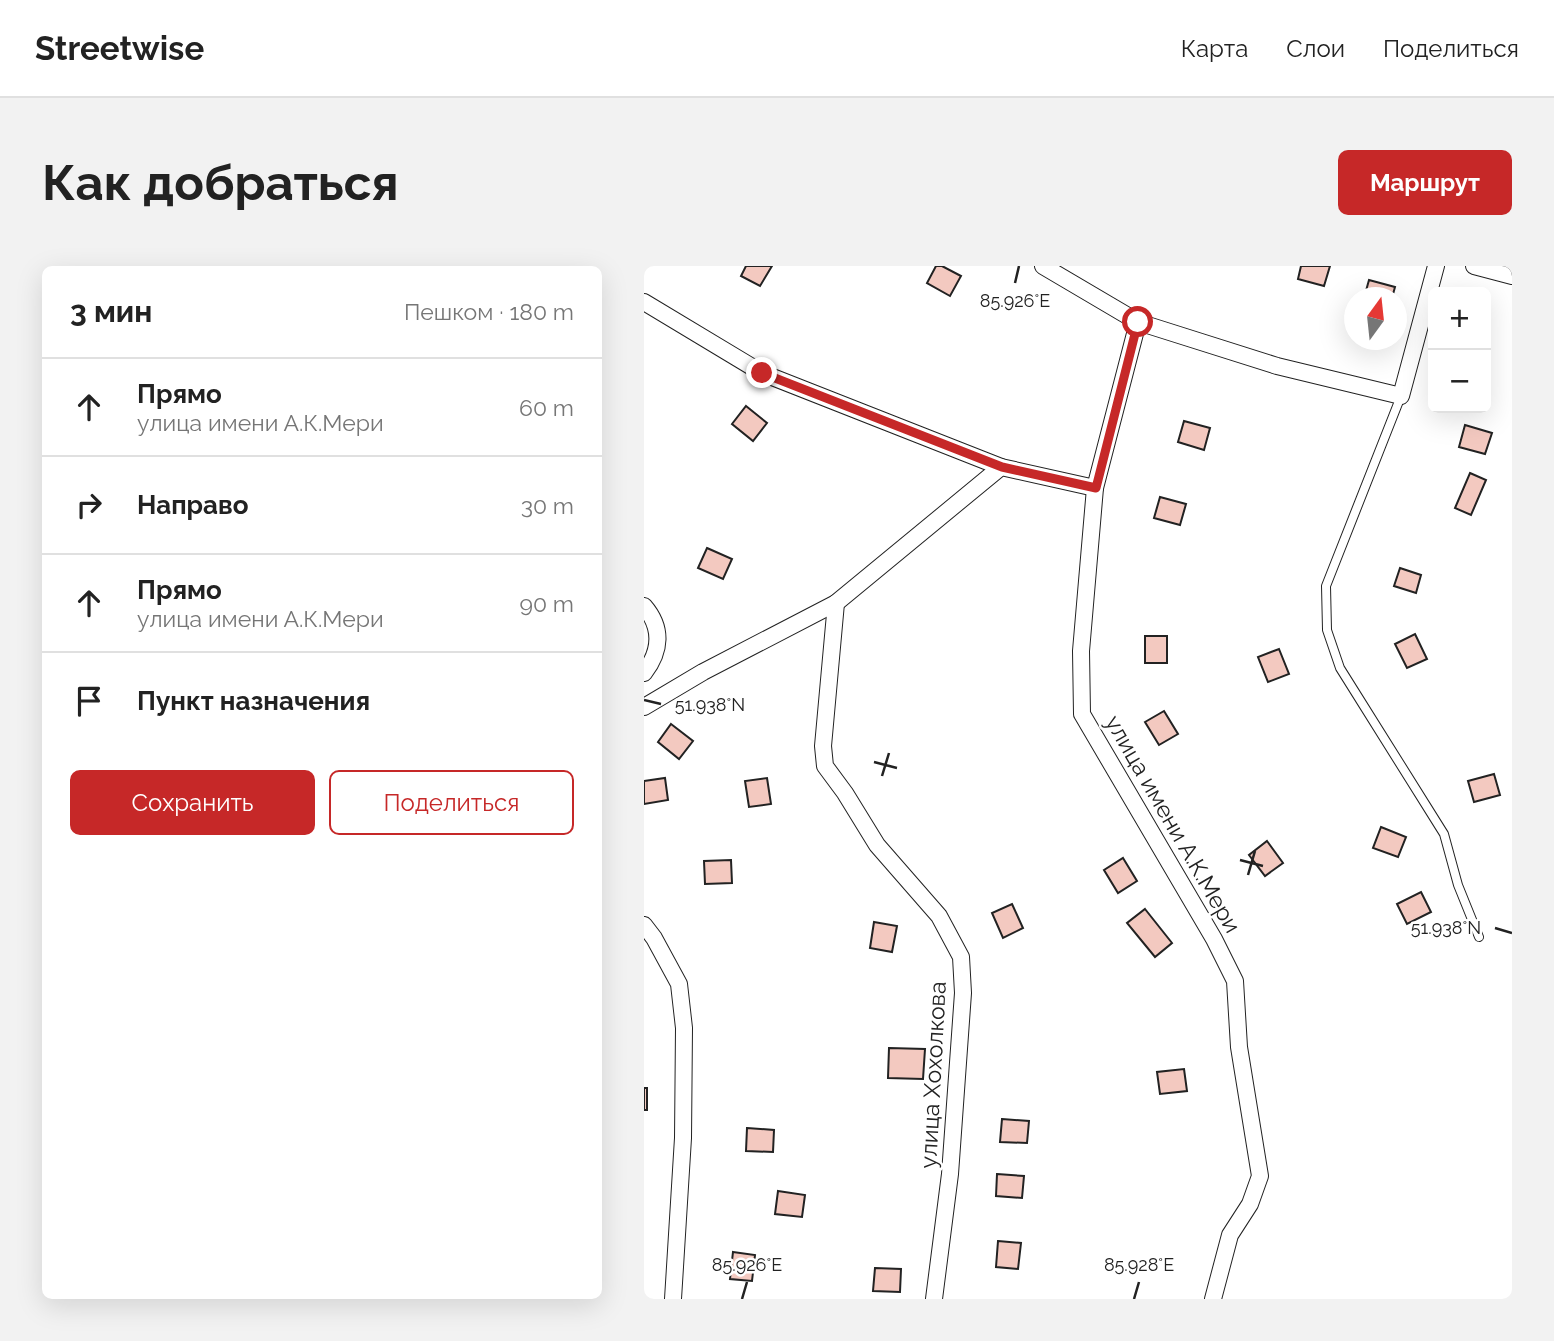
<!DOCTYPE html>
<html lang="ru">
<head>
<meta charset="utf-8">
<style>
	:root { --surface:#fff; --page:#f2f2f2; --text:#222; --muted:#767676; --line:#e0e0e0; --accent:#c62828 }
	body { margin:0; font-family:Raleway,sans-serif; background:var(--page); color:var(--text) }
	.controls { position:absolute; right:21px; top:21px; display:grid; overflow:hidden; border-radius:10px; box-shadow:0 7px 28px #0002 }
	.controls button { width:63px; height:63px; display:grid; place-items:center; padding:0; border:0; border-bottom:2px solid var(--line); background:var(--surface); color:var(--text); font:35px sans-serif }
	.compass { position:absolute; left:700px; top:21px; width:63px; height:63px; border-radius:50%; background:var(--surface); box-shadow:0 7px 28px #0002; rotate:15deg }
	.stop { position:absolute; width:21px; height:21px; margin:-16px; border:5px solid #c62828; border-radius:50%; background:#fff }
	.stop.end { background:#c62828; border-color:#fff; box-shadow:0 2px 7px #0008 }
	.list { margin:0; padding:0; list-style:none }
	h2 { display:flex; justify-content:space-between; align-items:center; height:91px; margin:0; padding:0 28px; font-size:30px }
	h2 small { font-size:23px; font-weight:400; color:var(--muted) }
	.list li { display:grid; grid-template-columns:46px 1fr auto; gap:21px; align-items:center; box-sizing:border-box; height:98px; padding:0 28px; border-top:2px solid var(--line) }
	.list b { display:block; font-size:26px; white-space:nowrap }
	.list p { margin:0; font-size:23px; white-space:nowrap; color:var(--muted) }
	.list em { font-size:23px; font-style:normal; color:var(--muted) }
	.actions { display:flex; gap:14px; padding:21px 28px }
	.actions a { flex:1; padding:16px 0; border:2px solid var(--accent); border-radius:10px; text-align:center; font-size:24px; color:var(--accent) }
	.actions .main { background:var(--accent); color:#fff }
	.icon { flex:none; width:38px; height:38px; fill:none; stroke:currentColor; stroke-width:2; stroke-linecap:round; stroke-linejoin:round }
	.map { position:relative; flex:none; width:868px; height:1033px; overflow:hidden; border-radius:10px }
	header { display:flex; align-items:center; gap:42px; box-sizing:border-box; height:98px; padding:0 35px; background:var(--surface); border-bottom:2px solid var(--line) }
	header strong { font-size:33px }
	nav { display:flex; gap:38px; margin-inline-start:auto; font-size:24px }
	.intro { display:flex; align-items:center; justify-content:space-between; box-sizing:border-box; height:168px; padding:0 42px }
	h1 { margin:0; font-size:49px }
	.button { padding:18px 32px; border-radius:10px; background:var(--accent); color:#fff; font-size:24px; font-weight:700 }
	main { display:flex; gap:42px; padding:0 42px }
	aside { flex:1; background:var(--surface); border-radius:10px; box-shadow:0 7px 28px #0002 }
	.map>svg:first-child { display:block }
</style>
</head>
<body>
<header>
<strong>Streetwise</strong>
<nav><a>Карта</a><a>Слои</a><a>Поделиться</a></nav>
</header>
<div class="intro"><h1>Как добраться</h1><a class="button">Маршрут</a></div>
<main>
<aside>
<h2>3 мин<small>Пешком · 180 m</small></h2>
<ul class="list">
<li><svg class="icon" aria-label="ahead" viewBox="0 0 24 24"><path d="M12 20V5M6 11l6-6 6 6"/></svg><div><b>Прямо</b><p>улица имени А.К.Мери</p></div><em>60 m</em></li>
<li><svg class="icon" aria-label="right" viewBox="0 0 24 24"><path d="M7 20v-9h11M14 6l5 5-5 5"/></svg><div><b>Направо</b></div><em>30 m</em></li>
<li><svg class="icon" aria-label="ahead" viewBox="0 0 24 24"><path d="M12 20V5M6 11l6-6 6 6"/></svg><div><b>Прямо</b><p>улица имени А.К.Мери</p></div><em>90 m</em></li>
<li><svg class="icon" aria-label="arrive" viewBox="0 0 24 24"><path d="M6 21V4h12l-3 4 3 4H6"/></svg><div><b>Пункт назначения</b></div></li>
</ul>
<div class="actions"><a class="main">Сохранить</a><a>Поделиться</a></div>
</aside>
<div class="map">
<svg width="868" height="1033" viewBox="0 0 868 1033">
	<rect width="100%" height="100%" fill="#fff"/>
	<g fill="#f3c9c0" stroke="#222" stroke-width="2">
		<path d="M 102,0 L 128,0 L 116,20 L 97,10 Z"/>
		<path d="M 292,0 L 298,0 L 317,10 L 306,30 L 283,17 Z"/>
		<path d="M 657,0 L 686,0 L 680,20 L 654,13 Z"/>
		<path d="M 725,14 L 751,21 L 748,32 L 720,32 Z"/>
		<path d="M 102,140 L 123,157 L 109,175 L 88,158 Z"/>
		<path d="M 540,155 L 566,162 L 560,184 L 534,176 Z"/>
		<path d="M 821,159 L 848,167 L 841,188 L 815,181 Z"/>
		<path d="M 826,207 L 842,214 L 827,249 L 811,242 Z"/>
		<path d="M 516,231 L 542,238 L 536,259 L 510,252 Z"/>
		<path d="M 63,282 L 88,293 L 79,313 L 54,302 Z"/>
		<path d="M 756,302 L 777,309 L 772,327 L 750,320 Z"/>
		<path d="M 771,368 L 783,393 L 763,402 L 751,378 Z"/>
		<rect x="501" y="370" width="22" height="27"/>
		<path d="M 635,383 L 645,408 L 624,416 L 614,391 Z"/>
		<path d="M 520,445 L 534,468 L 515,479 L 501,456 Z"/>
		<path d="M 27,458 L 49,475 L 35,493 L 14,476 Z"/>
		<path d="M 850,508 L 856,529 L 830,536 L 824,515 Z"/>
		<path d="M 21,512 L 24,534 L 0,538 L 0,515 Z"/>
		<path d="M 123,512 L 127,538 L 105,541 L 101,515 Z"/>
		<path d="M 737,561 L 762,571 L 754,591 L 729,582 Z"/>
		<path d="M 623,575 L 639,597 L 621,610 L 605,589 Z"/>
		<path d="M 479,592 L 493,615 L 474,627 L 460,604 Z"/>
		<path d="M 87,594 L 88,617 L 61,618 L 60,595 Z"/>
		<path d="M 777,626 L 787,646 L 763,658 L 753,638 Z"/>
		<path d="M 368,638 L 379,662 L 359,672 L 348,647 Z"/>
		<path d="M 501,643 L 528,677 L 511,691 L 483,657 Z"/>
		<path d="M 230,656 L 253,660 L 248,686 L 226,682 Z"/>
		<path d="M 245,782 L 281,783 L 279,813 L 244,812 Z"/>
		<path d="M 540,803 L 543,825 L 516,828 L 513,806 Z"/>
		<rect x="0" y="822" width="3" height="22"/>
		<path d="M 358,853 L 385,855 L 383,877 L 356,876 Z"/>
		<path d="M 103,862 L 130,864 L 129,886 L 102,885 Z"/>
		<path d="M 353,908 L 380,910 L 378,932 L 352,930 Z"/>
		<path d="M 134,925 L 161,929 L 158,951 L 131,948 Z"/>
		<path d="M 354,975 L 377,977 L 374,1003 L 352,1001 Z"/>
		<path d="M 89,986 L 111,989 L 108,1015 L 86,1013 Z"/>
		<path d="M 231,1002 L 257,1003 L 256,1026 L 229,1025 Z"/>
	</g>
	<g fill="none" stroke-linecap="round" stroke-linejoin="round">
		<g stroke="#222" stroke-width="10">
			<path id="lane" d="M 757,130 L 682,320 L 683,364 L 696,402 L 800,568 L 814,619 L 835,671"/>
		</g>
		<g stroke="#222" stroke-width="18">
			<g id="street">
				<path d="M 399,0 L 494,56 L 633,100 L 757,130 L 792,0"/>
				<path d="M 830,0 L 868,10"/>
				<path d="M 0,36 L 118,107 L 357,201"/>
				<path d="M 494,56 L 451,222 L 437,385 L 438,448 L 570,673 L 591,715 L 595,781 L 616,910 L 606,938 L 586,969 L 569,1033"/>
				<path d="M 192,337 L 179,480 L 181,500 L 201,527 L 233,579 L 295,650 L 317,691 L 319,727 L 306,908 L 290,1033"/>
				<path d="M 0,340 C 19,362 17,385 0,407"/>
				<path d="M 0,441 L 59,406 L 192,337 L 357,201 L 451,222"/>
				<path d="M 0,659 L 10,672 L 35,718 L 40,762 L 39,872 L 29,1033"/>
			</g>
		</g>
		<use href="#lane" stroke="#fff" stroke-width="8"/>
		<use href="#street" stroke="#fff" stroke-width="16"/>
	</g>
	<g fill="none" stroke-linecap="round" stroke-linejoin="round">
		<path stroke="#c62828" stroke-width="9" d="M 118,107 L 358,201 L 452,222 L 494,56"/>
	</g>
	<path fill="none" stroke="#222" stroke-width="2.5" d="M 371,17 L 375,0M 0,434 L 17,438M 230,496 L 253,502M 238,510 L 245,487M 596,594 L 619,600M 604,609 L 611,585M 851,662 L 868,667M 98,1033 L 103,1016M 490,1033 L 495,1016"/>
	<g text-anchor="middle" stroke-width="5" stroke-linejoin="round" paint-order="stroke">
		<g font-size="23" fill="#222" stroke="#fff">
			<text transform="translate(529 558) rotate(60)" y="8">улица имени А.К.Мери</text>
			<text transform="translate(289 809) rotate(-87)" y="8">улица Хохолкова</text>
		</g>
	</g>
	<g font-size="18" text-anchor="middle" fill="#222" stroke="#fff" stroke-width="5" stroke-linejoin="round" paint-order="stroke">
		<text x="371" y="41">85.926°E</text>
		<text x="66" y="445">51.938°N</text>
		<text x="802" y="668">51.938°N</text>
		<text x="103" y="1005">85.926°E</text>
		<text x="495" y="1005">85.928°E</text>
	</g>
</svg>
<div class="controls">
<button>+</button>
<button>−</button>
</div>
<svg class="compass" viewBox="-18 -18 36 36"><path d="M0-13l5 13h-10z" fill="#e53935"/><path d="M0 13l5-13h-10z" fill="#767676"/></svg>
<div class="stop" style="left:494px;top:56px"></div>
<div class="stop end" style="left:118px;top:107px"></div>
</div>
</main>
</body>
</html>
